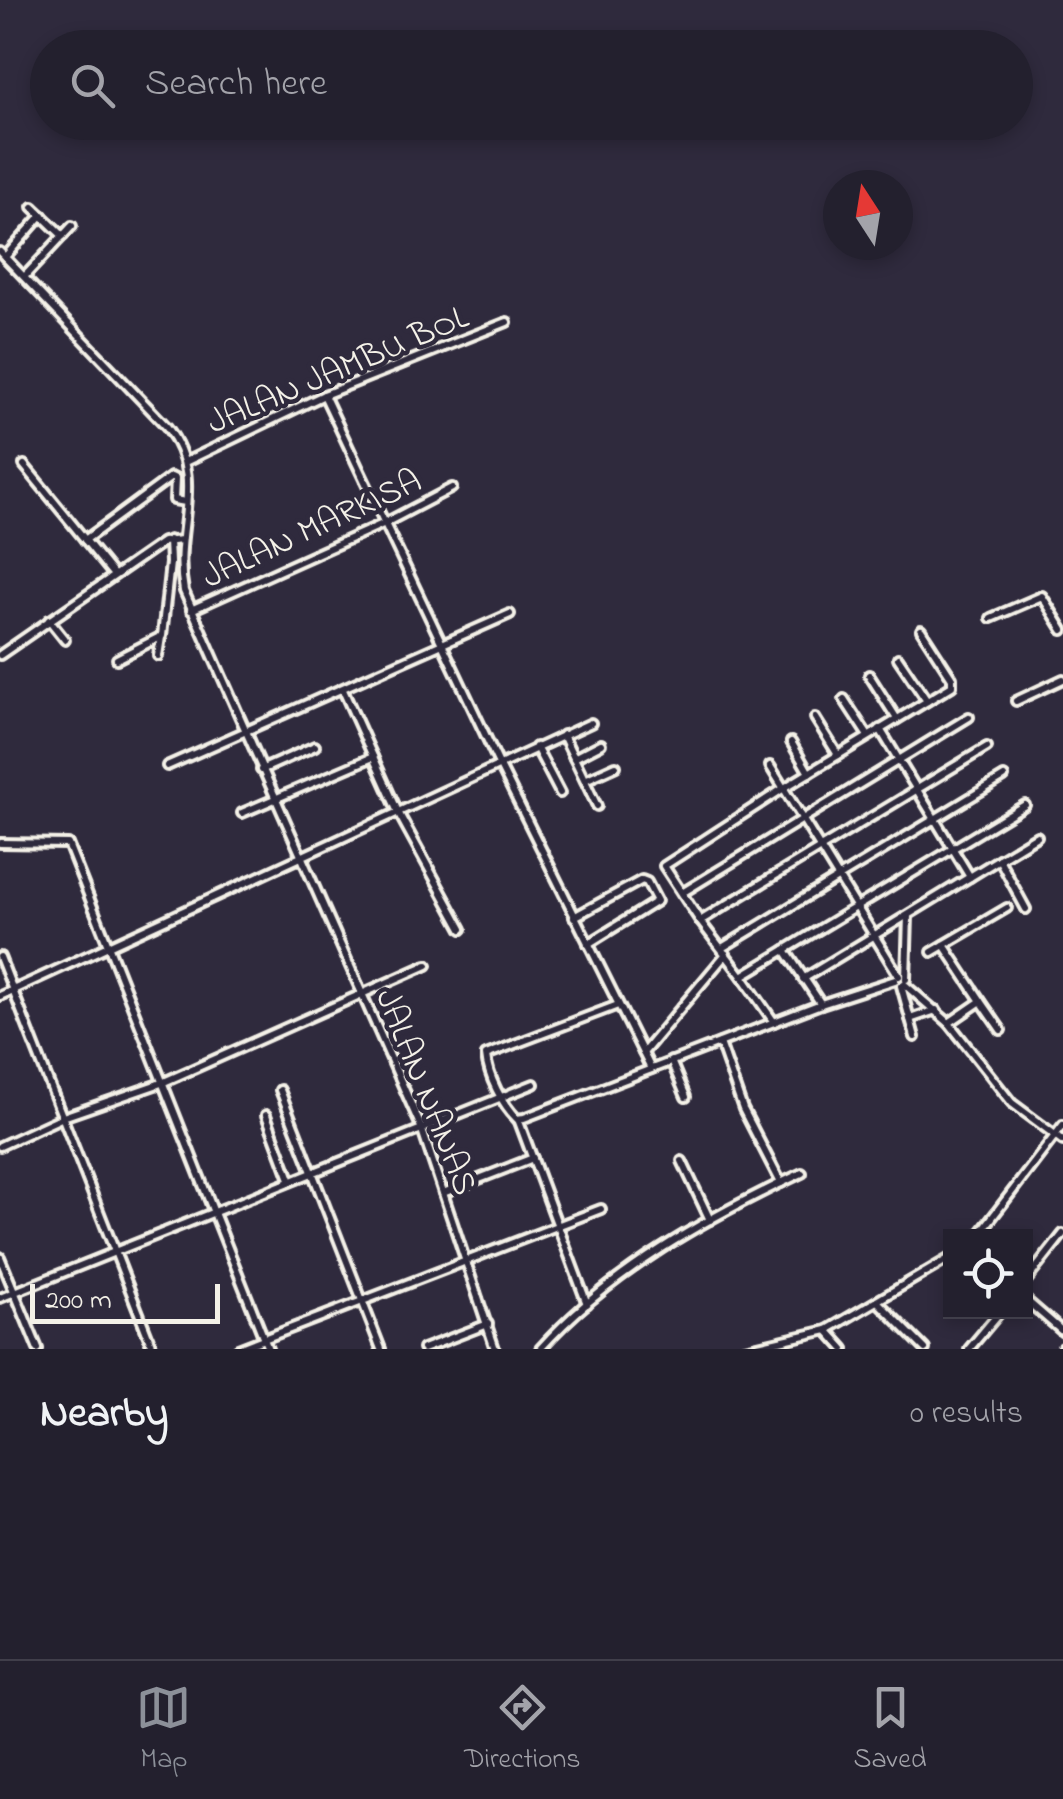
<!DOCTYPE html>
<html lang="en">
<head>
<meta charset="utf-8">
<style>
	:root { --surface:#23202e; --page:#2f2d3a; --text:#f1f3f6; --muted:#a3a3aa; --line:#403e4a; --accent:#8c9099 }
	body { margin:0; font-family:"Indie Flower",sans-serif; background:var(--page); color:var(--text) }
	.controls { position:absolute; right:30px; bottom:30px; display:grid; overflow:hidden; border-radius:0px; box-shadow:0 5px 15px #0003 }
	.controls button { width:90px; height:90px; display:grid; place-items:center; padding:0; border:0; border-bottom:2px solid var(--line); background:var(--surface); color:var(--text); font:50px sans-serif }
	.compass { position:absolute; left:823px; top:170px; width:90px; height:90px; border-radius:50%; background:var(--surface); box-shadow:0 5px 15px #0003; rotate:348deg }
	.scale { position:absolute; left:30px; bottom:25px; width:190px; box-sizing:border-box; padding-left:10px; border:5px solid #f4f1e8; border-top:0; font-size:28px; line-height:35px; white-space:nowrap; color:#f4f1e8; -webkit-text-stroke:8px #2f2a3d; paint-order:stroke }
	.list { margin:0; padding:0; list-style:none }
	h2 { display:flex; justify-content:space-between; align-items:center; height:130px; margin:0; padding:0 40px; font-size:42px }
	h2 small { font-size:32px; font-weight:400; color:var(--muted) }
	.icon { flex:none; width:55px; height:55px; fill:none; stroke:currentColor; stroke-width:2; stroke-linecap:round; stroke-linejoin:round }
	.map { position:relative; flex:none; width:1063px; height:1349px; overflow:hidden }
	.search { position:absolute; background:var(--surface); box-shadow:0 5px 15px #0003; left:30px; right:30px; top:30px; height:110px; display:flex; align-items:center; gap:25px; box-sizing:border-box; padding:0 35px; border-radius:55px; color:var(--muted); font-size:38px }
	.sheet { height:310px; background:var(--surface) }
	nav { display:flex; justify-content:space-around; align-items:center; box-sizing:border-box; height:140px; border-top:2px solid var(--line); background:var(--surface); font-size:28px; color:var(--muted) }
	nav a { display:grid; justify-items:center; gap:5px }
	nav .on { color:var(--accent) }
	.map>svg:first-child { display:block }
</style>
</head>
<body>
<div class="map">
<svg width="1063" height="1349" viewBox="0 0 1063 1349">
	<rect width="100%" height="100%" fill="#2f2a3d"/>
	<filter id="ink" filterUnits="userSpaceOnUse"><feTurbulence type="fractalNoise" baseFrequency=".01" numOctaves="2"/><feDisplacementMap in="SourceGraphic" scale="20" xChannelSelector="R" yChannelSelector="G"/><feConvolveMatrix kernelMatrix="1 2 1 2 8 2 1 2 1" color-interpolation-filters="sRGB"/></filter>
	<g filter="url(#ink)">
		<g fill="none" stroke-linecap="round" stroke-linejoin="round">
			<g stroke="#f4f1e8" stroke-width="14">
				<g id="street">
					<path d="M 33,207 L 63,236"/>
					<path d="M 0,252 L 167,427 C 208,481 172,529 184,591 L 421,1127 L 495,1349"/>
					<path d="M 5,257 L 42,215"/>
					<path d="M 25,276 L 72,226"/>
					<path d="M 324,395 L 499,764 L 651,1069"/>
					<path d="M 187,461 L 324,395 L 507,322"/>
					<path d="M 24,465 L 113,574"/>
					<path d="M 85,540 L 171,477 L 175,479 L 174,500 L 186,502"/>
					<path d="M 191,610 L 385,523 L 452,488"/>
					<path d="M 991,618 L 1042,596 L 1063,630"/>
					<path d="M 49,620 L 65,640"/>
					<path d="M 921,630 L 952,678 L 952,686 L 784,788 L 664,866 L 700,921 L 742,976 L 1025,805"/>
					<path d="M 0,655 L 163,542 L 182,540"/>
					<path d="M 158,656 L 161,637"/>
					<path d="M 898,658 L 927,701"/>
					<path d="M 117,659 L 162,636 L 170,563 L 169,540"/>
					<path d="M 869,675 L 897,719"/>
					<path d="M 343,690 L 398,812 L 462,929"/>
					<path d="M 844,699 L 868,736"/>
					<path d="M 1016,701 L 1063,679"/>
					<path d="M 815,718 L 838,755"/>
					<path d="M 880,729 L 970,877"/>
					<path d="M 563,735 L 597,806"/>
					<path d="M 791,742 L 809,773"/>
					<path d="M 536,747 L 560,793"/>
					<path d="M 574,758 L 601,744"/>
					<path d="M 167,766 L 510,614"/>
					<path d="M 770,766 L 899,976"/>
					<path d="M 261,770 L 315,746"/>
					<path d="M 585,780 L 616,766"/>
					<path d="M 242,813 L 373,757"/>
					<path d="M 0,843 L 68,844 L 268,1349"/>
					<path d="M 999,859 L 1026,909"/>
					<path d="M 682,893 L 969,717"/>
					<path d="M 574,917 L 642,880 L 647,882 L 657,901 L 588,944"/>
					<path d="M 700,921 L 987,747"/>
					<path d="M 944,945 L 981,1001"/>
					<path d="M 722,948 L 1004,777"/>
					<path d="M 785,950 L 821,1004"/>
					<path d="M 932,952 L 1007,908"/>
					<path d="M 0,957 L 153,1349"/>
					<path d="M 742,976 L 774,1022"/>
					<path d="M 803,979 L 1037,836"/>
					<path d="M 906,979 L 908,916"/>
					<path d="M 904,984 L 949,1023 L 1012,1103 L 1063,1141"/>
					<path d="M 901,986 L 915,1037"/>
					<path d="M 0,996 L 591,723"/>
					<path d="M 618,1005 L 486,1055 C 488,1077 502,1104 517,1119 L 524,1118 L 821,1004 L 895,980"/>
					<path d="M 910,1019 L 936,1010"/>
					<path d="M 949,1023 L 981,1001 L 1001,1030"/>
					<path d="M 720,1043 L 743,1109 L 781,1183"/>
					<path d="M 643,1053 L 726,954"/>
					<path d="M 671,1061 L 686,1097"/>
					<path d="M 280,1090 L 381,1349"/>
					<path d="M 266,1115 L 290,1179"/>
					<path d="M 518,1119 L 587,1304"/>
					<path d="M 0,1146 L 63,1117 L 164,1082 L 427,965"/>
					<path d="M 682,1161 L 710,1220"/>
					<path d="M 443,1193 L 533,1158"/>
					<path d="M 978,1236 L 1063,1125"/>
					<path d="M 0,1257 L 38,1349"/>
					<path d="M 1026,1281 L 1063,1234"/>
					<path d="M 0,1298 L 534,1084"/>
					<path d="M 1026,1300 L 1063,1332"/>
					<path d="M 878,1302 L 925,1349"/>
					<path d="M 827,1330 L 844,1349"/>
					<path d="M 238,1349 L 601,1209"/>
					<path d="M 423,1349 L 488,1324"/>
					<path d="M 540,1349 C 610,1271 708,1217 802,1173"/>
					<path d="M 745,1349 L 827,1330 L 950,1258"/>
					<path d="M 969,1349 L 1000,1312"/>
					<path d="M 1062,1349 L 1063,1348"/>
				</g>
			</g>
			<use href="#street" stroke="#2f2a3d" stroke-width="6"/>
		</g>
	</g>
	<g text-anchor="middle" stroke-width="9" stroke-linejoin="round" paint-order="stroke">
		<g font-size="35" fill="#f4f1e8" stroke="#2f2a3d">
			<text transform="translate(337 368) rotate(-23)" y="12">JALAN JAMBU BOL</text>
			<text transform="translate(311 527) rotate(-25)" y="12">JALAN MARKISA</text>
			<text transform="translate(428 1091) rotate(68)" y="12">JALAN NANAS</text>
		</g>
	</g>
</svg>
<div class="controls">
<button><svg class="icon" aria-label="locate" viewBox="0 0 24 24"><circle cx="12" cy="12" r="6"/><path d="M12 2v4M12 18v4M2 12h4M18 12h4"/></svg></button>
</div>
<svg class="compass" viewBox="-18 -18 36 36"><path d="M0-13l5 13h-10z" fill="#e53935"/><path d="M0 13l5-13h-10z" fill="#a3a3aa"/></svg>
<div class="scale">200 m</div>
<div class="search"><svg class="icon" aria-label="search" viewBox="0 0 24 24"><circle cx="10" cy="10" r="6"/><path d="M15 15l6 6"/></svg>Search here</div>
</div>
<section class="sheet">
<h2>Nearby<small>0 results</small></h2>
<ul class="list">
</ul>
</section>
<nav>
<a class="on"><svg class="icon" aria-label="map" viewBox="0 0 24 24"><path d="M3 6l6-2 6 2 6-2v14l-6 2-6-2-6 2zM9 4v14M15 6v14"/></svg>Map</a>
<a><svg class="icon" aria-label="directions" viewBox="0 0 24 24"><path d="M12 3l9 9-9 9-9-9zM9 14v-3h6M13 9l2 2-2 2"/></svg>Directions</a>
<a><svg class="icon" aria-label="saved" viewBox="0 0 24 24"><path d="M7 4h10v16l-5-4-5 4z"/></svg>Saved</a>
</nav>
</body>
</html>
